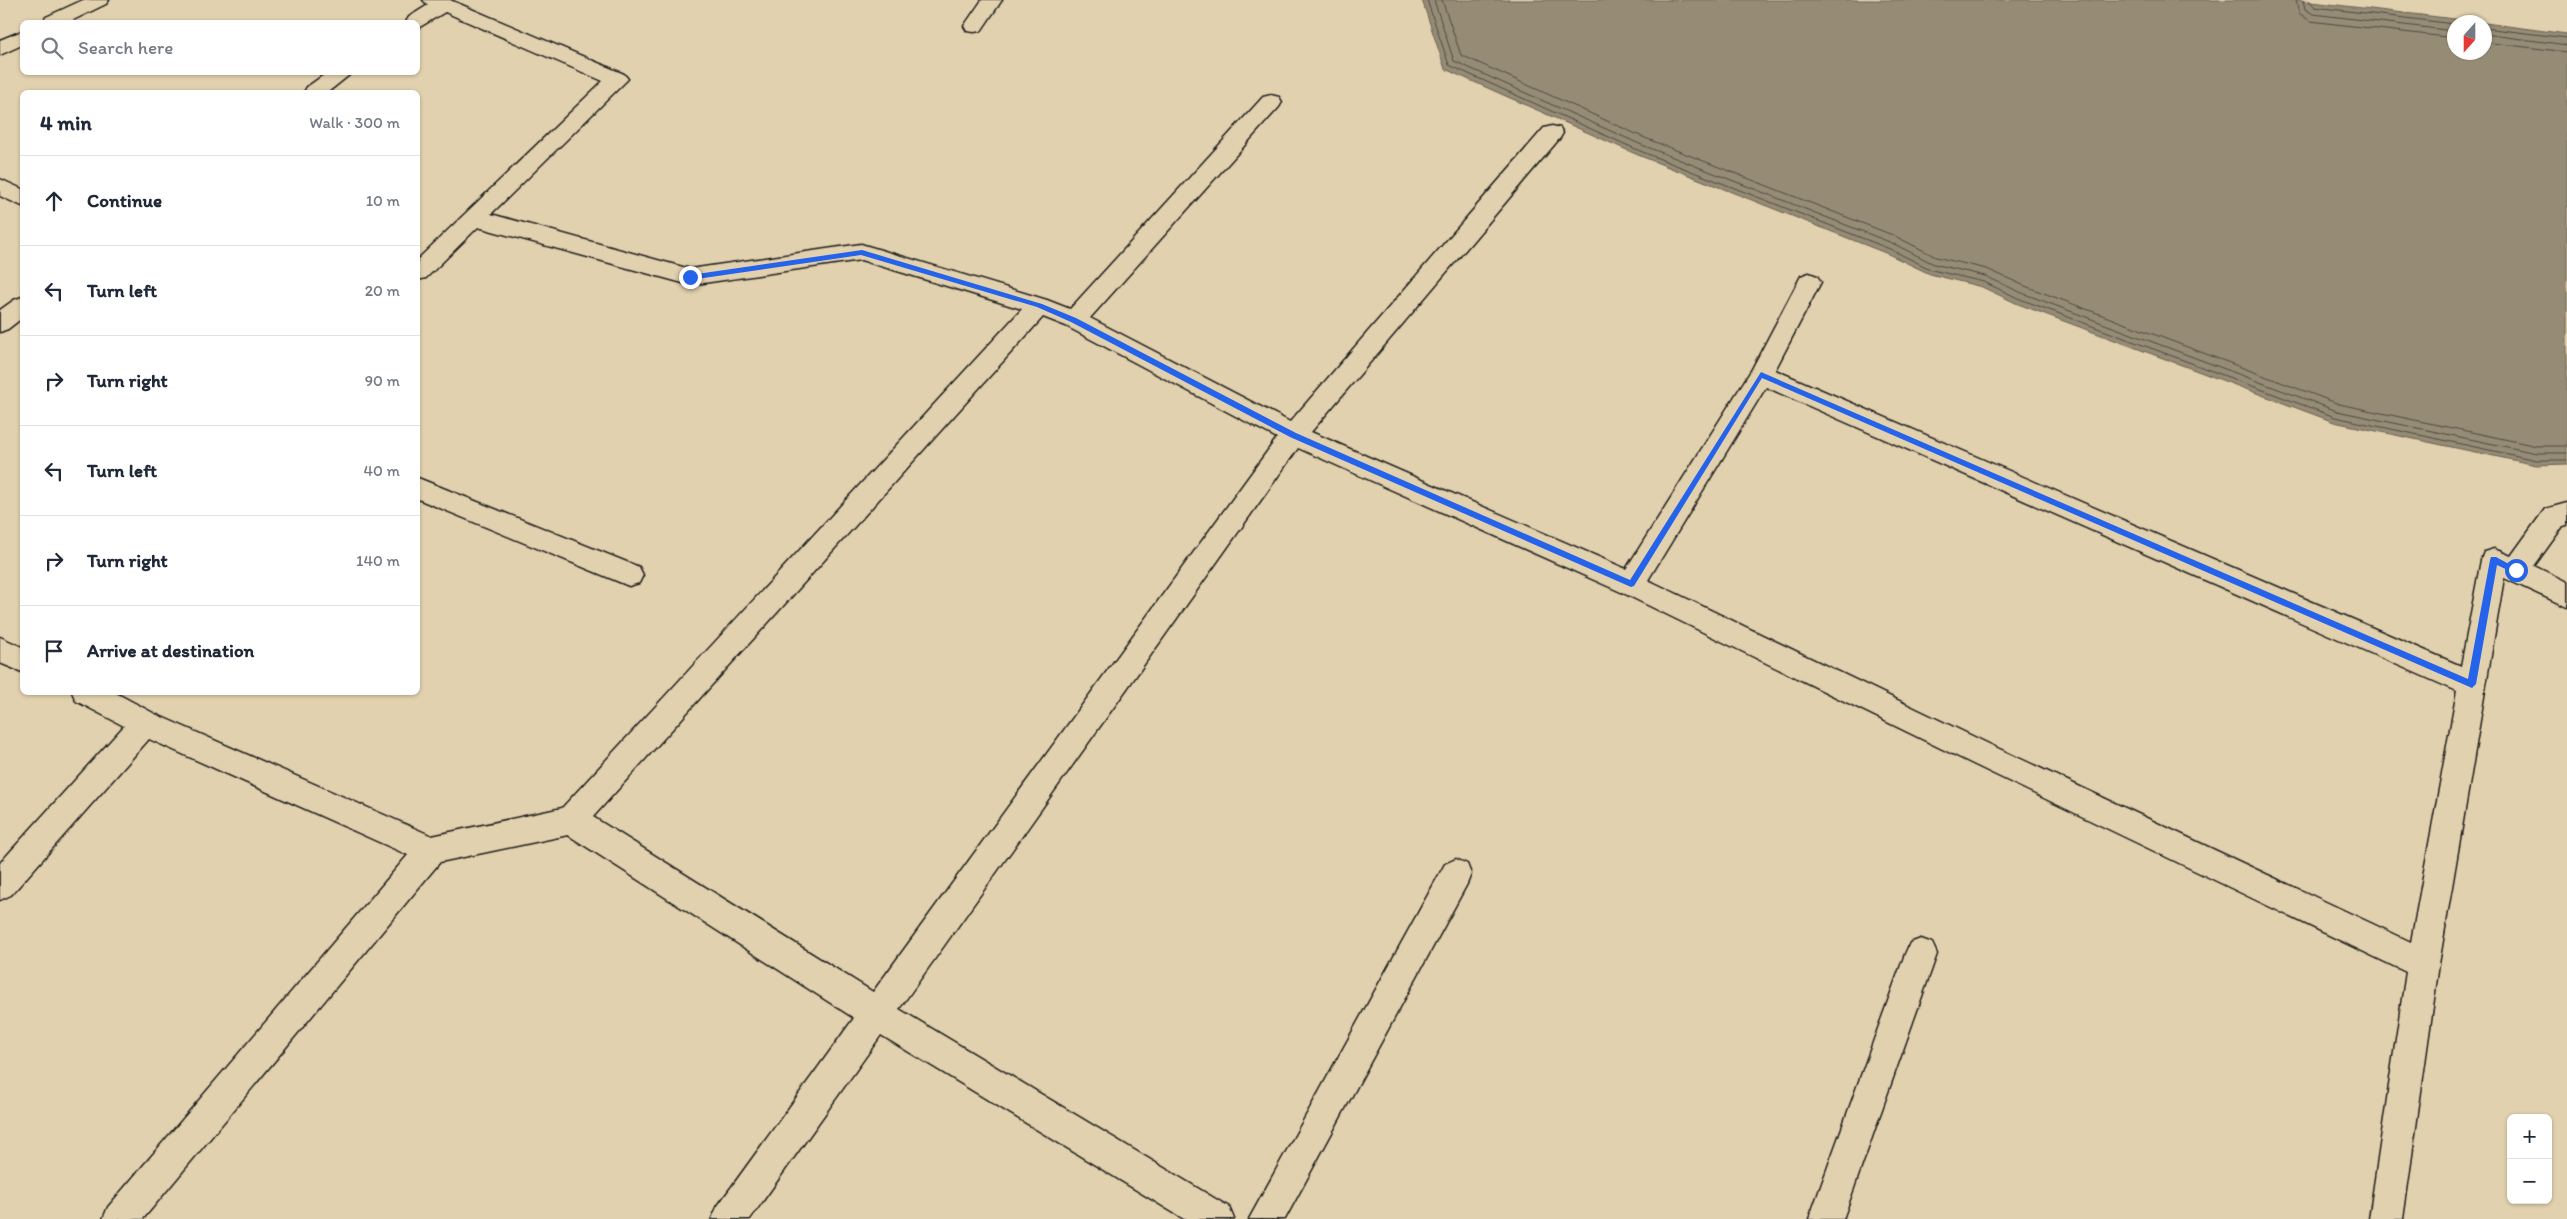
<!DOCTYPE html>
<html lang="en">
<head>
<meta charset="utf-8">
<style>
	:root { --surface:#fff; --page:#f2f2f3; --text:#1f2937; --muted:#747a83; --line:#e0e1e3 }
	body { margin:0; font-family:Itim,sans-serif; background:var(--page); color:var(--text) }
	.controls { position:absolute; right:15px; bottom:15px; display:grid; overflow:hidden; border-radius:8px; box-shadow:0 1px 4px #0004 }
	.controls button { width:45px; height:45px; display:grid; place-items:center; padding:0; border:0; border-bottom:1px solid var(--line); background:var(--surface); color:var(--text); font:25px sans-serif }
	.compass { position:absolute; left:2447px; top:15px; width:45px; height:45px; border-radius:50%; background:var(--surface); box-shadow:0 1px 4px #0004; rotate:201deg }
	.stop { position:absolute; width:15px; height:15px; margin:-11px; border:4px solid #2563eb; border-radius:50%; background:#fff }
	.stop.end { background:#2563eb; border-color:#fff; box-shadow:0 1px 5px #0008 }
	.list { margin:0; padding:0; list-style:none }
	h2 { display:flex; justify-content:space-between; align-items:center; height:65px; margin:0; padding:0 20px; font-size:21px }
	h2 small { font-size:16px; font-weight:400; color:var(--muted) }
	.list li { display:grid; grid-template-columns:32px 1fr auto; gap:15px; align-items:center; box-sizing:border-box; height:90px; padding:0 20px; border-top:1px solid var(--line) }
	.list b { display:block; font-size:19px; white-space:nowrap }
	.list em { font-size:16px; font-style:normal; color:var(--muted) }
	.icon { flex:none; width:28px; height:28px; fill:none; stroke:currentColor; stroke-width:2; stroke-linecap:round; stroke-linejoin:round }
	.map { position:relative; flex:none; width:2567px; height:1219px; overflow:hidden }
	.search { position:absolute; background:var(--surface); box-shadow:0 1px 4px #0004; left:20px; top:20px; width:400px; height:55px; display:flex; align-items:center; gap:12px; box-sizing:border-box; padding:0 18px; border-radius:8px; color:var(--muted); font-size:19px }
	.panel { position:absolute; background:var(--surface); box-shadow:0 1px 4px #0004; left:20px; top:90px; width:400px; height:605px; border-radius:8px }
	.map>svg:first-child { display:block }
</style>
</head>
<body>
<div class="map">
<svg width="2567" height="1219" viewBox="0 0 2567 1219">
	<rect width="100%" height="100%" fill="#e2d1ae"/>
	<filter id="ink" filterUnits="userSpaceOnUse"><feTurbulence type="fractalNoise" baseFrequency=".02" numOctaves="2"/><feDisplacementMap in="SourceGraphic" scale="10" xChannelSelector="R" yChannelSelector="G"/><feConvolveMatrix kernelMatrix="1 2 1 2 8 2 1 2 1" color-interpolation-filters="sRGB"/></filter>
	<g filter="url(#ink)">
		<path fill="#968c76" stroke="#655f52" d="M 1422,0 L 2295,0 L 2480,22 L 2454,22 L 2454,52 L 2484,52 L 2485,23 L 2567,34 L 2567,464 L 2536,465 L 2334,422 L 2018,304 L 1982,287 L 1930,274 L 1888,254 L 1638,155 L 1445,69 Z"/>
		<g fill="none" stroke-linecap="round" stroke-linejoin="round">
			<g stroke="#4d4940" stroke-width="1">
				<path d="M 1427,0 L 1449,65 L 1640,151 L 1890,249 L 1932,270 L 1984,282 L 2020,299 L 2335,417 L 2536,460 L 2567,460"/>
				<path d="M 1434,0 L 1454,61 L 1642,145 L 1892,243 L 1934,264 L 1985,276 L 2022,293 L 2337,411 L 2536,453 L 2567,453"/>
				<path d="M 1442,0 L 1461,55 L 1645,138 L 1895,236 L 1936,257 L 1987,269 L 2025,286 L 2339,404 L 2537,446 L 2567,446"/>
				<path d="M 2296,0 L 2299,13 L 2310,21 L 2454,38"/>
				<path d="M 2303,0 L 2305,9 L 2313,14 L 2454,31"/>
				<path d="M 2309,0 L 2315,7 L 2454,24"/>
				<path d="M 2484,28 L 2567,38"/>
				<path d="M 2484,34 L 2567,45"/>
				<path d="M 2484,42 L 2567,52"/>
			</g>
			<g stroke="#1c1c1c" stroke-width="3">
				<g id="minor">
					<path d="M 83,0 L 109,0 L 106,4 L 69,22 L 43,22 L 46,17 Z"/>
					<path d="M 423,0 L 450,0 L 624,74 L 628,79 L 491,214 L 690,269 L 861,244 L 1047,300 L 1070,309 L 1263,97 L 1271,95 L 1279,97 L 1282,102 L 1279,107 L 1090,318 L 1290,422 L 1544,128 L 1552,126 L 1560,128 L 1563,133 L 1560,138 L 1311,432 L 1626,569 L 1752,369 L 1801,276 L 1809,273 L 1817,276 L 1821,282 L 1775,370 L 2461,666 L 2481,560 L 2484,552 L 2494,549 L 2511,556 L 2545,509 L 2567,503 L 2567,525 L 2563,526 L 2534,566 L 2567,582 L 2567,607 L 2504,578 L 2439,964 L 2403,1219 L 2369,1219 L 2406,972 L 1973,764 L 1621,592 L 1298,448 L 899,1009 L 1229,1207 L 1234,1219 L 1184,1219 L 881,1035 L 750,1219 L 712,1219 L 717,1207 L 854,1018 L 568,835 L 440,862 L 143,1219 L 103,1219 L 108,1207 L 408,855 L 149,739 L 11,895 L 0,900 L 0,863 L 124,726 L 76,701 L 72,692 L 114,692 L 155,714 L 432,836 L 562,808 L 1022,309 L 861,260 L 690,285 L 478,227 L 426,278 L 418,280 L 418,259 L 603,81 L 445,12 L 418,28 L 418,22 L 406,22 L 409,17 L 428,5 ZM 1043,317 L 1066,326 L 1277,438 L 873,992 L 593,817 ZM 1766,387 L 2457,691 L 2411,942 L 1993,746 L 1648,580 Z"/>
					<path d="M 982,0 L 1002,0 L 981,31 L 974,32 L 967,31 L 964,26 Z"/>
					<path d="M 22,31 L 22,45 L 0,55 L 0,40 Z"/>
					<path d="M 328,72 L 353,72 L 328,92 L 304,92 L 307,87 Z"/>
					<path d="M 0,179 L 22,189 L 22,206 L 0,196 Z"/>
					<path d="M 22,297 L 22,318 L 8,329 L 0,332 L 0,310 L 14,300 Z"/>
					<path d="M 418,478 L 639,567 L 643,575 L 639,583 L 629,586 L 418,499 Z"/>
					<path d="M 0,637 L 22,647 L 22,672 L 0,663 Z"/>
					<path d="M 1456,859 L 1467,864 L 1471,874 L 1467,884 L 1285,1219 L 1249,1219 L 1445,864 Z"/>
					<path d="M 1921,939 L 1932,943 L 1937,954 L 1843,1219 L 1809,1219 L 1905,954 L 1910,943 Z"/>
				</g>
			</g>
			<use href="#minor" fill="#e2d1ae" fill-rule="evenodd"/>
		</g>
	</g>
	<path fill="#2563eb" d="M 862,250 L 1042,304 L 1076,318 L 1296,433 L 1630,580 L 1761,372 L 2468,679 L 2490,560 L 2491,557 L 2496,557 L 2520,570 L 2516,574 L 2497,565 L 2476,684 L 2472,688 L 1762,378 L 1634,586 L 1631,587 L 1290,437 L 1071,322 L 1037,307 L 861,255 L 690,280 L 687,277 L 690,275 Z"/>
</svg>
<div class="controls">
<button>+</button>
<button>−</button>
</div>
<svg class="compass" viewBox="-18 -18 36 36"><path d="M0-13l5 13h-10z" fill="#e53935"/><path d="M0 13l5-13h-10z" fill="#747a83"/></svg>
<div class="stop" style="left:2516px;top:570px"></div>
<div class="stop end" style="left:690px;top:277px"></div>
<div class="search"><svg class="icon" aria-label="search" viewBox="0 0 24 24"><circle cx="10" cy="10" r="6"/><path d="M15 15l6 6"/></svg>Search here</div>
<section class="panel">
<h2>4 min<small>Walk · 300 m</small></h2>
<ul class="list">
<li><svg class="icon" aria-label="ahead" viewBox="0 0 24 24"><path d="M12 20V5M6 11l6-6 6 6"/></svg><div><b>Continue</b></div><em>10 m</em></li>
<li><svg class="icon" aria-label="left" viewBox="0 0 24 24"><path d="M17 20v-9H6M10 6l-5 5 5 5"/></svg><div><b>Turn left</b></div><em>20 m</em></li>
<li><svg class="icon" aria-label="right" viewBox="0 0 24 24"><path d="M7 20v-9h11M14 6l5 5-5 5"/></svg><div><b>Turn right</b></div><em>90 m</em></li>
<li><svg class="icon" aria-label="left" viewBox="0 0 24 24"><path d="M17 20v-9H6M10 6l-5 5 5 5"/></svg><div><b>Turn left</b></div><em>40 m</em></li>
<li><svg class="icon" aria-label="right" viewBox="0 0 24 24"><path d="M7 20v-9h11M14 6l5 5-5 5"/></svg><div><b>Turn right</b></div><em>140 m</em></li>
<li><svg class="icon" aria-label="arrive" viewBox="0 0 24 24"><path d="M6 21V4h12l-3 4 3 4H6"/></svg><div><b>Arrive at destination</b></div></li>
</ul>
</section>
</div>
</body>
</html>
